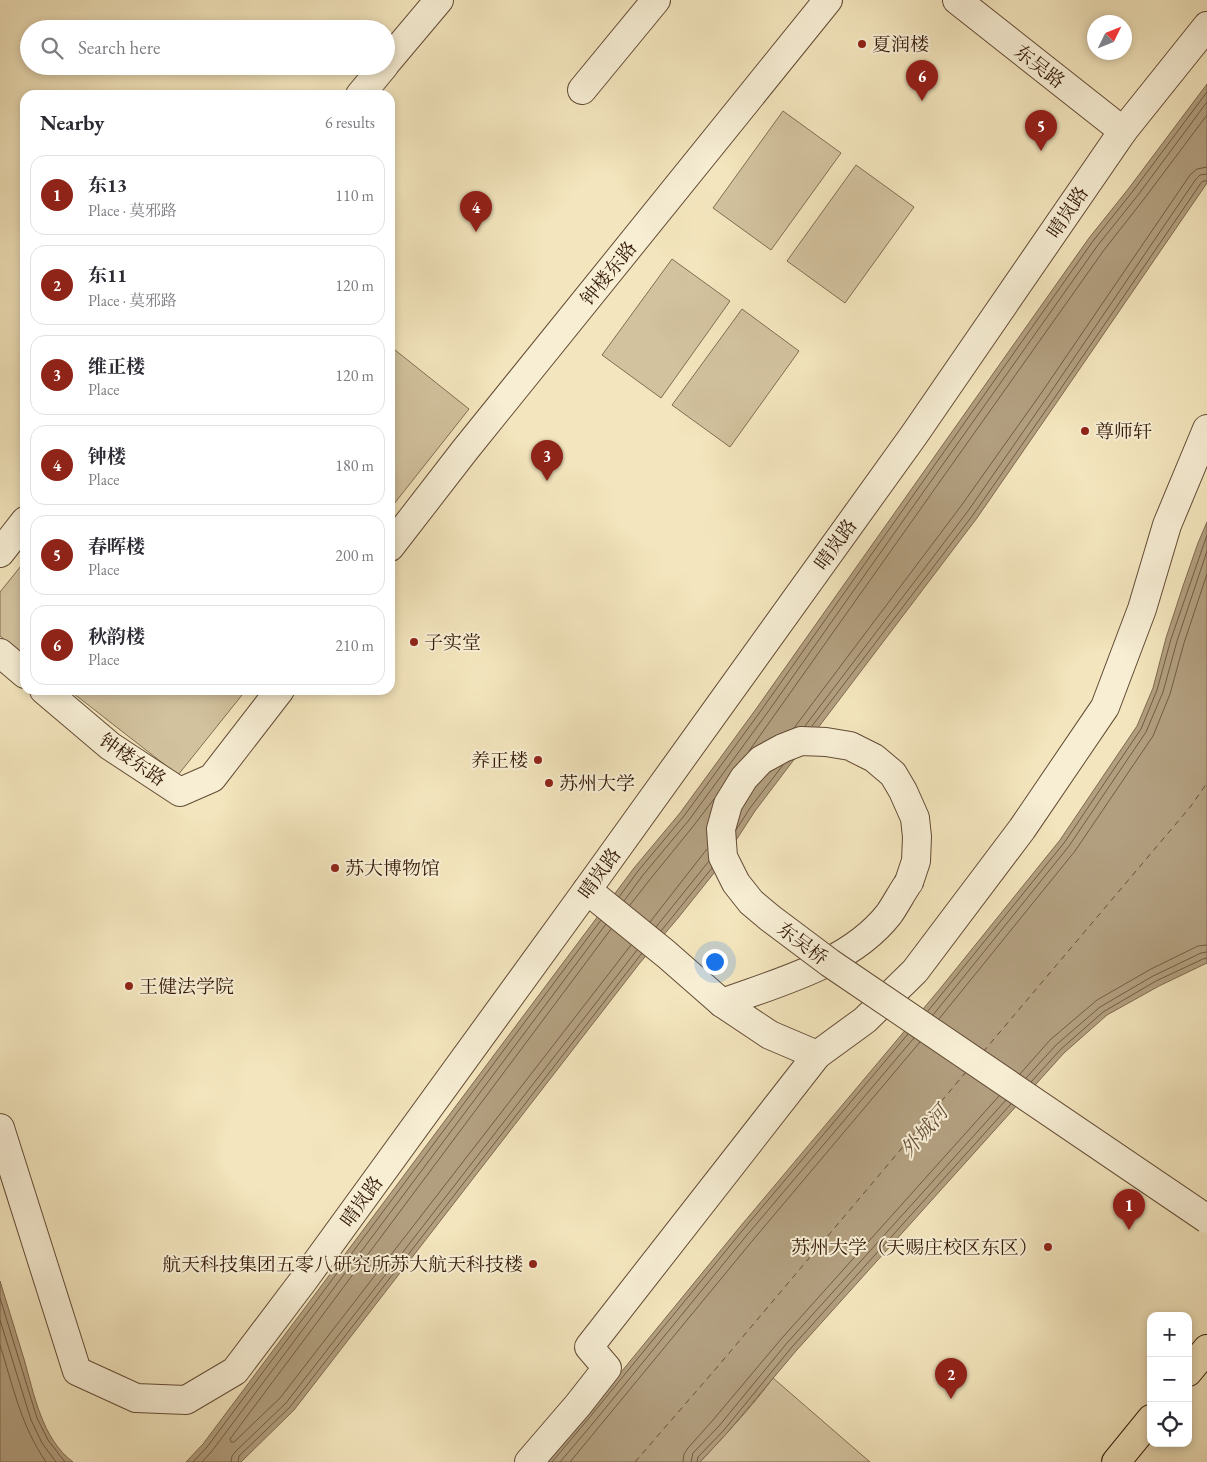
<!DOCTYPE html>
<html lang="en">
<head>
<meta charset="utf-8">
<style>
	:root { --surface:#fff; --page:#f7f7f7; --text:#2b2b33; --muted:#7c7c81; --line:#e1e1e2; --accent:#8f2418 }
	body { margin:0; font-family:"EB Garamond","Noto Serif SC",serif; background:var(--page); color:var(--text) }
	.controls { position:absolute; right:15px; bottom:15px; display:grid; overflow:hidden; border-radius:10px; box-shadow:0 2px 8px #0003 }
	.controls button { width:45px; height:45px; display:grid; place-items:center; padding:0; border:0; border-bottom:1px solid var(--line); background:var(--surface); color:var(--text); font:25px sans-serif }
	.compass { position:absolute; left:1087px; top:15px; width:45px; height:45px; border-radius:50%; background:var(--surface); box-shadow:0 2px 8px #0003; rotate:47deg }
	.you { position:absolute; left:714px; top:961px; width:18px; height:18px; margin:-12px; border:4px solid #fff; border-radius:50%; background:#1a73e8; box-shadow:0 0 0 8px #1a73e833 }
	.badge { display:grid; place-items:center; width:32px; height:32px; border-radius:50%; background:var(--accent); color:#fff; font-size:16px; font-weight:700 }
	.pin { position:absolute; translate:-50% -41px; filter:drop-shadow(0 1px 2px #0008) }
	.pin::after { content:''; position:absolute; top:26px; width:18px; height:15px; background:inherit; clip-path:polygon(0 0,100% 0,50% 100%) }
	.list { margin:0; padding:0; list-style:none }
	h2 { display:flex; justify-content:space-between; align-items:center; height:65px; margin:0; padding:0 20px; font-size:21px }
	h2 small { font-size:16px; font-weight:400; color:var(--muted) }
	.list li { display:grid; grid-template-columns:32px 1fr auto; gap:15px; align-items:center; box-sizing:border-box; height:80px; margin:0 10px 10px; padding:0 10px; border:1px solid var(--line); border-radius:15px }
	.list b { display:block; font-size:19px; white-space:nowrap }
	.list p { margin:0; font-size:16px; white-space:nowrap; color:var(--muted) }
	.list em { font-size:16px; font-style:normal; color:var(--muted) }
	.icon { flex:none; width:28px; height:28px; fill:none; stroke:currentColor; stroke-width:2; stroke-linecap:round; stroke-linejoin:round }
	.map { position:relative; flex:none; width:1207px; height:1462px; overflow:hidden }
	.search { position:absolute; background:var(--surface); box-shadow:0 2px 8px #0003; left:20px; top:20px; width:375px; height:55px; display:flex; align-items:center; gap:12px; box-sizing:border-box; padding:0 18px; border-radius:28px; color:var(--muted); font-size:19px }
	.panel { position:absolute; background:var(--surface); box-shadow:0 2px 8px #0003; left:20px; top:90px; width:375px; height:605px; border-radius:15px }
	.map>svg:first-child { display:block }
</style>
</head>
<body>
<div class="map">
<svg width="1207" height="1462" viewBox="0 0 1207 1462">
	<rect width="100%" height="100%" fill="#f3e5bd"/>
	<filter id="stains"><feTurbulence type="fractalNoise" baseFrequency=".004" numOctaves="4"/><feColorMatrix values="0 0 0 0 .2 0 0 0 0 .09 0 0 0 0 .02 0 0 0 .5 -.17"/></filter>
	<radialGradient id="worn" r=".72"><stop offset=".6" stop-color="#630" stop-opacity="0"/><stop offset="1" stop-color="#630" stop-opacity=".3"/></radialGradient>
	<g fill="#d2c29e" stroke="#826d53">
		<path d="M 783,111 L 841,153 L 771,250 L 713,208 Z"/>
		<path d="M 856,165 L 914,207 L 845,303 L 787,261 Z"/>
		<path d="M 672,259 L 730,301 L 661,398 L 602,355 Z"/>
		<path d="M 742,309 L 799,351 L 730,447 L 672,405 Z"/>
		<path d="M 390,346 L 469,409 L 390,509 Z"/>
		<path d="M 25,561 L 25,656 L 0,636 L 0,592 Z"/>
		<path d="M 69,690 L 246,690 L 178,775 Z"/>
		<path d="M 773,1378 L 870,1462 L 700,1462 C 725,1435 751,1408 773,1378 Z"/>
	</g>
	<g fill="#b29f7f" stroke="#7f694f">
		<path d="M 1207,84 L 1207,183 L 1057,402 L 977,518 L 755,811 L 718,868 L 678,918 L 639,964 L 294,1410 L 241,1462 L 186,1462 L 203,1444 L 634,868 L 680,813 L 756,709 L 1089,238 L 1129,188 Z"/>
		<path d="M 1207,522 L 1207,963 L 1159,986 L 1107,1015 L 1064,1053 L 796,1351 L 727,1433 L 700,1462 L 545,1462 L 586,1415 L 739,1228 L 939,990 L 1060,840 L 1137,726 L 1153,688 L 1166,638 L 1183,586 L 1198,543 Z"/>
		<path d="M 0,1281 C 8,1307 16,1333 24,1359 C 34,1394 42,1439 73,1462 L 0,1462 Z"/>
	</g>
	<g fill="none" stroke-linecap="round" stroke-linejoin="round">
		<g stroke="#725c44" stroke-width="1">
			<path d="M 805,726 L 968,511 L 1048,396 L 1196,179 L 1200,175 L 1207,174"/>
			<path d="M 812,726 L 973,515 L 1053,400 L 1201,183 L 1203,181 L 1207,181"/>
			<path d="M 794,728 L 961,506 L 1042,392 L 1190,175 L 1197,169 L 1207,167"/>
			<path d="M 749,751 L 1104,250 L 1144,199 L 1207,115"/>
			<path d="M 736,830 L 750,808 L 783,765"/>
			<path d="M 619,897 L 638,871 L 684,816 L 760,712 L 1093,241 L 1133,191 L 1207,92"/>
			<path d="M 624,901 L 643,875 L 689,820 L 765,716 L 1098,245 L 1138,195 L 1207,102"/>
			<path d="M 630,905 C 657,869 687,836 714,799"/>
			<path d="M 650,922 L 707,849"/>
			<path d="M 656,927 L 709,861"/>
			<path d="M 611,929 L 230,1439 L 231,1442 L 234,1442 L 280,1398 L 631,945"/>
			<path d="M 661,931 L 712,868"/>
			<path d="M 928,1011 L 1064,843 L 1141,729 L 1157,690 L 1171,639 L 1207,535"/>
			<path d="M 933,1015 L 1069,846 L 1146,732 L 1163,692 L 1177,641 L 1207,551"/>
			<path d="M 939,1019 L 1075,851 L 1153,736 L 1170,694 L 1184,643 L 1207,574"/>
			<path d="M 1020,1074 L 1050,1040 L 1097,1000 L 1151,969 L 1198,946 L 1207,945"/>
			<path d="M 1026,1078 L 1056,1045 L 1100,1007 L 1153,976 L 1201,953 L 1207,952"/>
			<path d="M 1031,1082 L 1060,1050 L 1103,1012 L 1156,981 L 1203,959 L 1207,958"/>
			<path d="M 0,1298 L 37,1418 L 48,1440 L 65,1462"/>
			<path d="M 0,1320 L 31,1420 L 42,1443 L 56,1462"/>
			<path d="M 0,1345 C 13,1386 21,1426 46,1462"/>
			<path d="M 193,1462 L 207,1447 L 601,920"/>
			<path d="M 202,1462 L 212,1451 L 606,924"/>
			<path d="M 231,1462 L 232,1456 L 235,1452 L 286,1403 L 637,950"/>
			<path d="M 238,1462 L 239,1456 L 290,1407 L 642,953"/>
			<path d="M 552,1462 L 589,1418 L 742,1231 L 908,1034"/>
			<path d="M 560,1462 L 594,1422 L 747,1235 L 914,1038"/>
			<path d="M 570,1462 L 753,1240 L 920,1042"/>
			<path d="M 683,1462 L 684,1454 L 688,1448 L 713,1420 L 782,1338 L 999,1096"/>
			<path d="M 691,1462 L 693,1453 L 719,1426 L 787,1343 L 1006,1100"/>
			<path d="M 697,1462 L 698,1457 L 724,1430 L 792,1347 L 1011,1104"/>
		</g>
		<g stroke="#664e38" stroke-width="1" stroke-dasharray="6 5" stroke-linecap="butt">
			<path d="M 983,1052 L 1191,806 L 1207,783"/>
			<path d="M 635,1462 L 719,1365 L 966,1072"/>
		</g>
		<g stroke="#634b35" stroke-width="30">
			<g id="minor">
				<path d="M 957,0 L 1123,131"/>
				<path d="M 386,63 L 439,0"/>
				<path d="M 582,90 L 656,0"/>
				<path d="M 360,95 L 384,66"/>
				<path d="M 390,547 L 465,450 L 828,0"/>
				<path d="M 0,553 L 25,521"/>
				<path d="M 0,653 L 25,674"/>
				<path d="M 44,690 L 110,746 L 180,792 L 212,778 L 280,690"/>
				<path d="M 587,890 L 666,954 L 722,1003 L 770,1035 L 817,1055"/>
				<path d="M 722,1003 C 779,982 850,964 889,914 C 896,904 902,892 909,882"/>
				<path d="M 0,1128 L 77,1371 L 136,1398 L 186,1400 L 235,1371 L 303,1281 L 587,890 L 914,435 L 1123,131 L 1207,26"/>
				<path d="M 529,1462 L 578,1405 L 607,1368 L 589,1347 L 817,1055 L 865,1020 L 915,971 L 1022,829 L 1105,707 L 1142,609 L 1167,525 L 1207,429"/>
			</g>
		</g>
		<g stroke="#331808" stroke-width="30">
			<g id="major">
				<path d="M 1188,1372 L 1207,1349"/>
				<path d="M 1116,1462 L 1151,1419"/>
			</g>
		</g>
		<use href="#minor" stroke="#f7eed4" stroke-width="28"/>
		<use href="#major" stroke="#f3e5bd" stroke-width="28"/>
		<g stroke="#634b35" stroke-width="30" stroke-linecap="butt">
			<path id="minor-bridge" d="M 909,882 L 916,861 L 917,837 L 915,818 L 903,791 L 893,774 L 874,758 L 850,746 L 826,742 L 801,741 L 783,748 L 761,760 L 744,778 L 728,804 L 721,829 L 723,857 L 736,883 L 751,902 L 770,918 L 830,963 L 1207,1219"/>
		</g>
		<use href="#minor-bridge" stroke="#f7eed4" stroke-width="28"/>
	</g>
	<g fill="#8f2418" stroke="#f7eed4" stroke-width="2">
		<circle cx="862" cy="44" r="5"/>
		<circle cx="1085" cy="431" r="5"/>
		<circle cx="414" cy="642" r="5"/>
		<circle cx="538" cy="760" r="5"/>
		<circle cx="549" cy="783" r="5"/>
		<circle cx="335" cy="868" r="5"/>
		<circle cx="129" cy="986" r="5"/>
		<circle cx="1048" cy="1247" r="5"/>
		<circle cx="533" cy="1264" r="5"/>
	</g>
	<g text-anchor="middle" stroke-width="4" stroke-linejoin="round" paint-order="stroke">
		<g font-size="19" fill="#331808" stroke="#f7eed4" text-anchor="start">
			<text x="872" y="51">夏润楼</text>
			<text x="1095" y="438">尊师轩</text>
			<text x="424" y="649">子实堂</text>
			<text x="528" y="767" text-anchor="end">养正楼</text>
			<text x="559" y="790">苏州大学</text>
			<text x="345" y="875">苏大博物馆</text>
			<text x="139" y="993">王健法学院</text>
			<text x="1038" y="1254" text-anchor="end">苏州大学（天赐庄校区东区）</text>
			<text x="523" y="1271" text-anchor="end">航天科技集团五零八研究所苏大航天科技楼</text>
		</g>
		<g font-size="19" fill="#331808" stroke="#f7eed4">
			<text transform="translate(1040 66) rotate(38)" y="7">东吴路</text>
			<text transform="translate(1067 212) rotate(-56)" y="7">晴岚路</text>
			<text transform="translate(608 273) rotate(-51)" y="7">钟楼东路</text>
			<text transform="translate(835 544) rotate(-54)" y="7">晴岚路</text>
			<text transform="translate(133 759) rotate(35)" y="7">钟楼东路</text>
			<text transform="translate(599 873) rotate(-54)" y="7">晴岚路</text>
			<text transform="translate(803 943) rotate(37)" y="7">东吴桥</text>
			<text transform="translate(361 1201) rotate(-54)" y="7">晴岚路</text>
		</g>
		<g font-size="20" font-style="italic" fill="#664e38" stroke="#f7eed4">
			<text transform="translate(924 1131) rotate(-49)" y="7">外城河</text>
		</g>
	</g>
	<rect width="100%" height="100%" filter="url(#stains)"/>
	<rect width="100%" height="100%" fill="url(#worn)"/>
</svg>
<div class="controls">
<button>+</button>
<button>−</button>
<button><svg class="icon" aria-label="locate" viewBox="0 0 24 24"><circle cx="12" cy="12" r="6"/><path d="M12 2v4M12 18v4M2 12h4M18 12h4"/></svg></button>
</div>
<svg class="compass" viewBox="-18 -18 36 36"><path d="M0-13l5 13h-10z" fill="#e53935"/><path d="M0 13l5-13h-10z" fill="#7c7c81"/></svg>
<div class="you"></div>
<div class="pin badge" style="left:1129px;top:1230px">1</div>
<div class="pin badge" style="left:951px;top:1399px">2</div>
<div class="pin badge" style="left:547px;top:481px">3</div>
<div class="pin badge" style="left:476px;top:232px">4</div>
<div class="pin badge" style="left:1041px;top:151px">5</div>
<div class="pin badge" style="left:922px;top:101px">6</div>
<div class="search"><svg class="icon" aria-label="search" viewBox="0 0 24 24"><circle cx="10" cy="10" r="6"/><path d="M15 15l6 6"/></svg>Search here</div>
<section class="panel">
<h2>Nearby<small>6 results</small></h2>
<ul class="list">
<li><span class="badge">1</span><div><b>东13</b><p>Place · 莫邪路</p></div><em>110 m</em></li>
<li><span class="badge">2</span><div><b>东11</b><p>Place · 莫邪路</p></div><em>120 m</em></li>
<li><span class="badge">3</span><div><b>维正楼</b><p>Place</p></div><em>120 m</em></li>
<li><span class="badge">4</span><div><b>钟楼</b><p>Place</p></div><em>180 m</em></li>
<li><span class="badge">5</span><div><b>春晖楼</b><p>Place</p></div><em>200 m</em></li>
<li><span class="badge">6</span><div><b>秋韵楼</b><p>Place</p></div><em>210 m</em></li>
</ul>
</section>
</div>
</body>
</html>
